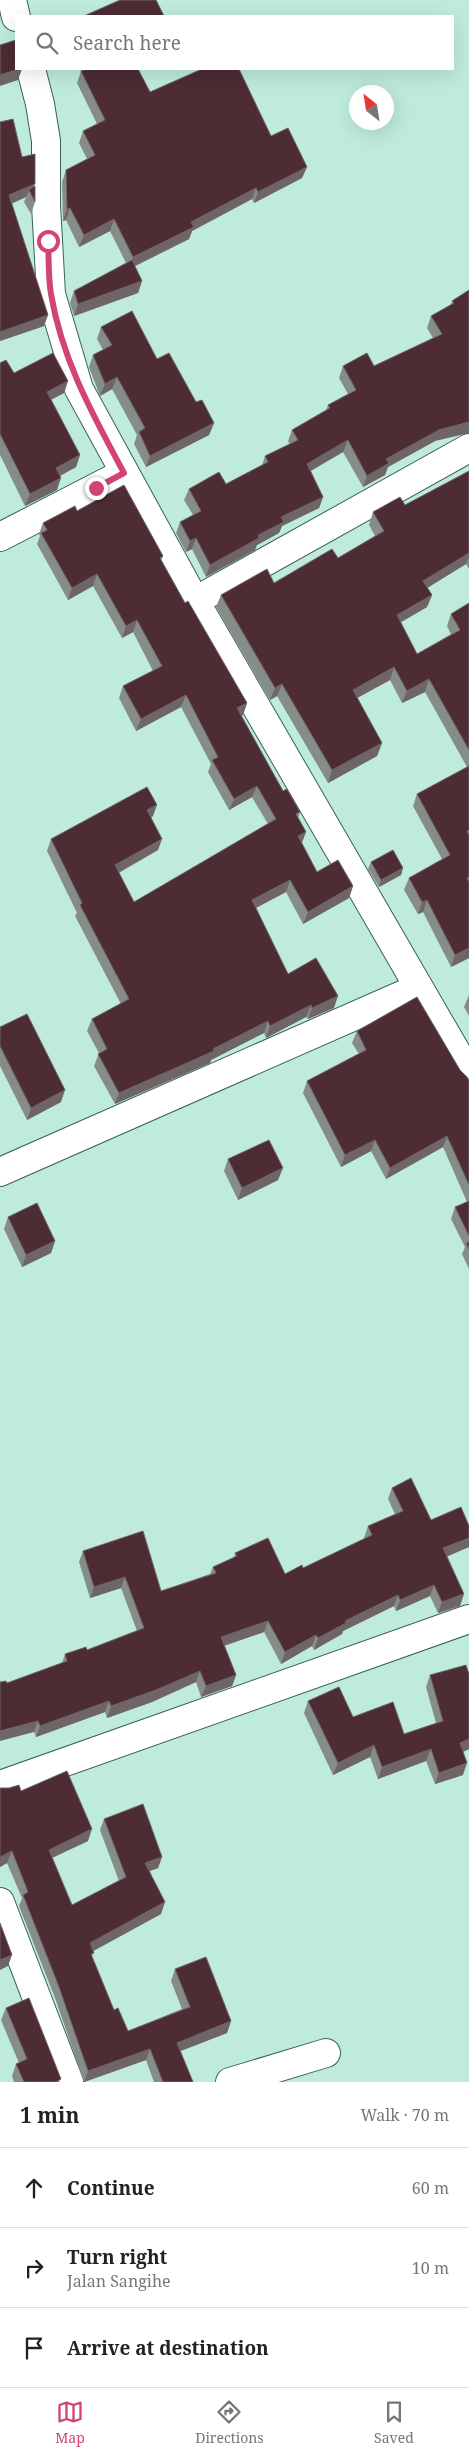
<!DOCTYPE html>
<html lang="en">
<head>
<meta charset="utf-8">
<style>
	:root { --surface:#fff; --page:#f2f2f2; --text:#222; --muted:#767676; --line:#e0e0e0; --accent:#d24571 }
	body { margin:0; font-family:"Noto Serif",serif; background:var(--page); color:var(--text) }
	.compass { position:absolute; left:349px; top:85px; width:45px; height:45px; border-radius:50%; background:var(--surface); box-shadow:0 5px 20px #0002; rotate:330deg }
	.stop { position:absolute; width:15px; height:15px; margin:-11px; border:4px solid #d24571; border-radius:50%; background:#fff }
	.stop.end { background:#d24571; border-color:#fff; box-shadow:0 1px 5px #0008 }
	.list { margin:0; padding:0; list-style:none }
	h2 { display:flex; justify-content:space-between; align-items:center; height:65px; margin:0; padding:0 20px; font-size:21px }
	h2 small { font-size:16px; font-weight:400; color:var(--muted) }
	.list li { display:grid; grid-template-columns:32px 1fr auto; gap:15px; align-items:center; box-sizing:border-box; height:80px; padding:0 20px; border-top:1px solid var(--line) }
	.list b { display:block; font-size:19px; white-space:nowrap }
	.list p { margin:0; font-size:16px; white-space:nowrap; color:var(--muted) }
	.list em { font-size:16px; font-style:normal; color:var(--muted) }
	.icon { flex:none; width:28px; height:28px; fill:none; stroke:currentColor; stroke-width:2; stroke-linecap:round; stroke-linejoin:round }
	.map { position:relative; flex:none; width:469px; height:2082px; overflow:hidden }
	.search { position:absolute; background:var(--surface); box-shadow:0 5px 20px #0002; left:15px; right:15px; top:15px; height:55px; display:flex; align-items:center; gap:12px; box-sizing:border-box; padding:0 18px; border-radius:0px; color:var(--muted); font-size:19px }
	.sheet { height:305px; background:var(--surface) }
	nav { display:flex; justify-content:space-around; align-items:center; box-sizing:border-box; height:70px; border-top:1px solid var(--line); background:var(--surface); font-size:14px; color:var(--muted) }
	nav a { display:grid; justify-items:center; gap:2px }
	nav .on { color:var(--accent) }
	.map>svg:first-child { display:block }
</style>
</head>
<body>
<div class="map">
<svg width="469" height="2082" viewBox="0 0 469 2082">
	<rect width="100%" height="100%" fill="#beebdc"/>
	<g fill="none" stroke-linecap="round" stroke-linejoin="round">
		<g stroke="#396155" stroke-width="30">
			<g id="street">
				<path d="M 12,0 L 16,17"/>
				<path d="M 31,69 L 40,104 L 46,141 L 46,205 L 51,294 L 79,389 L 195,601 L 469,1074"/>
				<path d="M 0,537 L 124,473"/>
				<path d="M 195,601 L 469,448"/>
				<path d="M 0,1172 L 418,988"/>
				<path d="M 0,1785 L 469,1619"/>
				<path d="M 0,1902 L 69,2082"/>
				<path d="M 230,2082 L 326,2053"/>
			</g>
		</g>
		<use href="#street" stroke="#fff" stroke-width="28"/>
	</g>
	<g fill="#868c88">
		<path d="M 80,69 L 138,69 L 150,92 L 271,136 L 307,167 L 302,178 L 254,203 L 252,199 L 192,231 L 189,239 L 135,266 L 142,281 L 138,293 L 74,316 L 70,303 L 74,291 L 126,263 L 110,231 L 79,247 L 66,220 L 63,221 L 62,182 L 66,170 L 87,159 L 79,143 L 83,131 L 97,124 L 77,83 L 81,71 Z"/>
		<path d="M 0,122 L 22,157 L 33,187 L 35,202 L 31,214 L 24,202 L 26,197 L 11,204 L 48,315 L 44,326 L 0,341 Z"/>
		<path d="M 469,290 L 435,441 L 388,467 L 385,475 L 363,487 L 343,452 L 311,471 L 323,497 L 319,508 L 282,526 L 279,533 L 257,545 L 255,550 L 206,577 L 192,549 L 186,552 L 176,533 L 180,522 L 193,515 L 184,500 L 189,489 L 226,484 L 262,465 L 265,456 L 290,445 L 288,441 L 292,430 L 326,410 L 328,405 L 348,394 L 339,378 L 343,366 L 374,366 L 433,338 L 427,328 L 431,316 L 451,305 L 452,301 Z"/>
		<path d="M 101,327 L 157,359 L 214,423 L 209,435 L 146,467 L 134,444 L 137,435 L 112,389 L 100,396 L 89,367 L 93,355 L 103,350 L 97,339 Z"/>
		<path d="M 0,363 L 14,373 L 68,381 L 64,393 L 51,399 L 80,455 L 76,467 L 60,476 L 57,490 L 25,506 L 0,455 Z"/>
		<path d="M 469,471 L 469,569 L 466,564 L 427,588 L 432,595 L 427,607 L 400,623 L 417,654 L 451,634 L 447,626 L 451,614 L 469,603 L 469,958 L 451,967 L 423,912 L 418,914 L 404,890 L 409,878 L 442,859 L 413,806 L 417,794 L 467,767 L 425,692 L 402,703 L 390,680 L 357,698 L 382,743 L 377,756 L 328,783 L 277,696 L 270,700 L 216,607 L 221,595 L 274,583 L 338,558 L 375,536 L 369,525 L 373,512 L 405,505 Z"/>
		<path d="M 77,511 L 163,556 L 161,561 L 185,603 L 247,703 L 243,715 L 241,715 L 283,791 L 300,812 L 298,818 L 306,832 L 302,843 L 317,872 L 353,886 L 349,898 L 303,924 L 286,892 L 256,908 L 288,974 L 334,1008 L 308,1019 L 306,1017 L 266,1038 L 264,1033 L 211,1060 L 210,1063 L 115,1104 L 94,1066 L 99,1053 L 87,1031 L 92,1019 L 121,1004 L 75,916 L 77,913 L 47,851 L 51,839 L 153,816 L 151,818 L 158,850 L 119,873 L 134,902 L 268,824 L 252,797 L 229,810 L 208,772 L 211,764 L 181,707 L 136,731 L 119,698 L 123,686 L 153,671 L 133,632 L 122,638 L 93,586 L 68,600 L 37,544 L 40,536 L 39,534 L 43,523 Z"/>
		<path d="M 371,862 L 403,868 L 401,875 L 379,887 L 368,869 Z"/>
		<path d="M 469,995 L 469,1016 L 464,1007 Z"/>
		<path d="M 0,1027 L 61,1102 L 27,1120 L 0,1066 Z"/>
		<path d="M 357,1031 L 460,1070 L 469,1080 L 469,1269 L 462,1254 L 465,1247 L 451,1219 L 455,1207 L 467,1202 L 443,1147 L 386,1179 L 371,1151 L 341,1167 L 303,1093 L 307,1081 L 359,1054 L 352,1043 Z"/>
		<path d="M 228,1159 L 278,1180 L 238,1200 L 224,1171 Z"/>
		<path d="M 8,1217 L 55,1241 L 51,1253 L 22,1267 L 4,1229 Z"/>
		<path d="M 392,1488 L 431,1520 L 469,1526 L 469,1547 L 447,1556 L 460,1606 L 438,1613 L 430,1596 L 396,1611 L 394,1606 L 343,1631 L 342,1634 L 314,1650 L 312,1646 L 281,1664 L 264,1632 L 224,1646 L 236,1675 L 232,1686 L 201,1697 L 196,1682 L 152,1702 L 107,1718 L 105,1712 L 36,1737 L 34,1732 L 7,1683 L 62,1663 L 65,1654 L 87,1650 L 137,1631 L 121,1588 L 90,1598 L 79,1562 L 83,1551 L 161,1591 L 210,1574 L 213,1567 L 234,1558 L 235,1553 L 285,1574 L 303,1568 L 364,1539 L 364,1538 L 368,1526 L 395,1514 L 388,1499 Z"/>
		<path d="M 469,1674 L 469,1749 L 463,1752 L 463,1775 L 435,1784 L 426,1761 L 378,1779 L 370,1757 L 333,1775 L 304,1713 L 308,1701 L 353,1717 L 404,1734 L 436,1723 L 426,1687 L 430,1675 Z"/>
		<path d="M 0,1788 L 21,1791 L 88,1841 L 52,1858 L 72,1905 L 119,1881 L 100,1830 L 104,1819 L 162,1857 L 158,1868 L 150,1871 L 161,1914 L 93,1951 L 92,1958 L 114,2010 L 128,2031 L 182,2009 L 171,1981 L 175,1969 L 231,2021 L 227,2033 L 180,2051 L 193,2082 L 154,2082 L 146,2060 L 84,2082 L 55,1998 L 19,1906 L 22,1898 L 7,1863 L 0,1867 Z"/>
		<path d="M 6,2008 L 60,2082 L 14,2082 L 12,2076 L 16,2064 L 19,2063 L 1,2020 Z"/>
	</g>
	<g fill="#6f6566">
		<path d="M 20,69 L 22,69 L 18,80 L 0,86 L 0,75 Z"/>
		<path d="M 307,167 L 302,178 L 254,203 L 258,192 Z"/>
		<path d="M 35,184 L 31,194 L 29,190 L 26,197 L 4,207 L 9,195 Z"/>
		<path d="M 256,188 L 252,199 L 192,231 L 189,239 L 129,269 L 133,257 L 191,222 Z"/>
		<path d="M 70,208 L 66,220 L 63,221 L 67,209 Z"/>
		<path d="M 114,219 L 110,231 L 79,247 L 84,235 Z"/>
		<path d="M 142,281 L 138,293 L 74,316 L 78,304 Z"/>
		<path d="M 48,315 L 44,326 L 0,341 L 0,332 Z"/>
		<path d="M 117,377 L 112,389 L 100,396 L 105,384 Z"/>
		<path d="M 68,381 L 64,393 L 43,404 L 47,392 Z"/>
		<path d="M 469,422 L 469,433 L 435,441 L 388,467 L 385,475 L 363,487 L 367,476 L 386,459 L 439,430 Z"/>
		<path d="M 214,423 L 209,435 L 146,467 L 150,456 Z"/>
		<path d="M 348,440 L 343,452 L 303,475 L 307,464 Z"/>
		<path d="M 80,455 L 76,467 L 52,480 L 56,468 Z"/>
		<path d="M 61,478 L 57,490 L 25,506 L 30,494 Z"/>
		<path d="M 323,497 L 319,508 L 282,526 L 279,533 L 257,545 L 255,550 L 206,577 L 210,565 L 258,535 L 281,517 Z"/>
		<path d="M 196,538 L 192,549 L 186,552 L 190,541 Z"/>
		<path d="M 469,553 L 469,557 L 466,564 L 419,593 L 423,581 Z"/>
		<path d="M 97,574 L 93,586 L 68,600 L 72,588 Z"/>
		<path d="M 432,595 L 427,607 L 392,627 L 397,615 Z"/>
		<path d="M 137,620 L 133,632 L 122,638 L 126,626 Z"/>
		<path d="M 394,667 L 390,680 L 348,703 L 353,690 Z"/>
		<path d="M 429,679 L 425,692 L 402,703 L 407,691 Z"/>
		<path d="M 282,684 L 277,696 L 270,700 L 275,688 Z"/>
		<path d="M 186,695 L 181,707 L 136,731 L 141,719 Z"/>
		<path d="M 247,703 L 243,715 L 233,720 L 237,708 Z"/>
		<path d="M 382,743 L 377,756 L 328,783 L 332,770 Z"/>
		<path d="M 257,786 L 252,797 L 229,810 L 234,799 Z"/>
		<path d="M 157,805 L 153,816 L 143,822 L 147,810 Z"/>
		<path d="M 306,832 L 301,844 L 298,836 Z"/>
		<path d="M 162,839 L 158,850 L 110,877 L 115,865 Z"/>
		<path d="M 403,868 L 401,875 L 379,887 L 381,880 Z"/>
		<path d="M 290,880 L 286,892 L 248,912 L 252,900 Z"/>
		<path d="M 353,886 L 349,898 L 303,924 L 308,912 Z"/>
		<path d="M 427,900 L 423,912 L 418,914 L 422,902 Z"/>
		<path d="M 469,948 L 469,958 L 451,967 L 455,955 Z"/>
		<path d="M 338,996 L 334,1008 L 308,1019 L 312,1008 Z"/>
		<path d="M 311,1005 L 306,1017 L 266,1038 L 270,1026 Z"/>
		<path d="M 268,1021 L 264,1033 L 211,1060 L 210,1063 L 115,1104 L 119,1093 L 213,1049 Z"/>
		<path d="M 65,1090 L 61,1102 L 27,1120 L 31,1108 Z"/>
		<path d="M 447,1136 L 443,1147 L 386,1179 L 390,1168 Z"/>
		<path d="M 375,1140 L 371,1151 L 341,1167 L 345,1155 Z"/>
		<path d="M 283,1168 L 278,1180 L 238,1200 L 242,1188 Z"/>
		<path d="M 55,1241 L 51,1253 L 22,1267 L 26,1255 Z"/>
		<path d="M 469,1538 L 469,1547 L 439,1560 L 443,1548 Z"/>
		<path d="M 125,1577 L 121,1588 L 90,1598 L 94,1587 Z"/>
		<path d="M 434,1585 L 430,1596 L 396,1611 L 400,1600 Z"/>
		<path d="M 464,1594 L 460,1606 L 438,1613 L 442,1602 Z"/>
		<path d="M 398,1595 L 394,1606 L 343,1631 L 342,1634 L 314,1650 L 318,1638 L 345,1621 Z"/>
		<path d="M 268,1621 L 264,1632 L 217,1648 L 221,1637 Z"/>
		<path d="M 316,1635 L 312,1646 L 281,1664 L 285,1652 Z"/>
		<path d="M 200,1671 L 196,1682 L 152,1702 L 107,1718 L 111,1706 Z"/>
		<path d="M 236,1675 L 232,1686 L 201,1697 L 206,1686 Z"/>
		<path d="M 109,1701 L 105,1712 L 36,1737 L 40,1726 Z"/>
		<path d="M 38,1721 L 34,1732 L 0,1741 L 0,1731 Z"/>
		<path d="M 469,1739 L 469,1749 L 456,1755 L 460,1743 Z"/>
		<path d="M 374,1745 L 370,1757 L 333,1775 L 338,1763 Z"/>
		<path d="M 431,1749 L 426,1761 L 378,1779 L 382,1767 Z"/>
		<path d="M 467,1763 L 463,1775 L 435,1784 L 439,1773 Z"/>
		<path d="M 92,1829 L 88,1841 L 45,1861 L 49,1850 Z"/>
		<path d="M 12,1851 L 7,1863 L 0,1867 L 0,1857 Z"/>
		<path d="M 162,1857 L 158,1868 L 141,1874 L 145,1863 Z"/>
		<path d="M 165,1902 L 161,1914 L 86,1955 L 90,1943 Z"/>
		<path d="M 12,1955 L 8,1966 L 0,1970 L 0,1960 Z"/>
		<path d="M 231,2021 L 227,2033 L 173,2054 L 177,2043 Z"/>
		<path d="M 150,2049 L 146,2060 L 84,2082 L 88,2071 Z"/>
	</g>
	<g fill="#4d2c34" stroke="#6f6566">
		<path d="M 120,0 L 156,0 L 164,16 L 84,16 Z"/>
		<path d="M 16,40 L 16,69 L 20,69 L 0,75 L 0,45 Z"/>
		<path d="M 87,69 L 138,69 L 150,92 L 202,69 L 239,69 L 271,136 L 288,128 L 307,167 L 258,192 L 256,188 L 191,222 L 194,227 L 133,257 L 114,219 L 84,235 L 70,208 L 67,209 L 66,170 L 95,155 L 83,131 L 105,120 L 81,71 Z"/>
		<path d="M 13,119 L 22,157 L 35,154 L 35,184 L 9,195 L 48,315 L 0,332 L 0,122 Z"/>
		<path d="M 35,186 L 35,202 L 29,190 Z"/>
		<path d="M 132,260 L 142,281 L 78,304 L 74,291 Z"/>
		<path d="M 469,290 L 469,422 L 439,430 L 386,459 L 389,463 L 367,476 L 348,440 L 307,464 L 323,497 L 281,517 L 284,522 L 258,535 L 259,538 L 210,565 L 196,538 L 190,541 L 180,522 L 201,511 L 189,489 L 219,472 L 226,484 L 268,462 L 265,456 L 298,440 L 292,430 L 330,408 L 328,405 L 356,390 L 343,366 L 367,353 L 374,366 L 442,334 L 431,316 L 454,303 L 452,301 Z"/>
		<path d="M 132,311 L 157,359 L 169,353 L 196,402 L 202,400 L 214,423 L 150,456 L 139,432 L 145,428 L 117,377 L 105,384 L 93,355 L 112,345 L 101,327 Z"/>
		<path d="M 53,353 L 68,381 L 47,392 L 80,455 L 56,468 L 61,478 L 30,494 L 0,434 L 0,363 L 6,360 L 14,373 Z"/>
		<path d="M 469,471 L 469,553 L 423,581 L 432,595 L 397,615 L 417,654 L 460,630 L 451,614 L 469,603 L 469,750 L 429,679 L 407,691 L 394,667 L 353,690 L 382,743 L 332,770 L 282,684 L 275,688 L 221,595 L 267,569 L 274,583 L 332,549 L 338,558 L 384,531 L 373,512 L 400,497 L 405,505 Z"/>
		<path d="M 124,485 L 163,556 L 160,558 L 185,603 L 188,601 L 247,703 L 237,708 L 283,791 L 287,789 L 300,812 L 296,814 L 306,832 L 298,836 L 317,872 L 338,860 L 353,886 L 308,912 L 290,880 L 252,900 L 288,974 L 316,958 L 338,996 L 312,1008 L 311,1005 L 270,1026 L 268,1021 L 213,1049 L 214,1051 L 119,1093 L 98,1054 L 107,1049 L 92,1019 L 129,999 L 80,905 L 82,903 L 51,839 L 147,787 L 157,805 L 147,810 L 162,839 L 115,865 L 134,902 L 276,819 L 257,786 L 234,799 L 212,760 L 218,757 L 186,695 L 141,719 L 123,686 L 162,666 L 137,620 L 126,626 L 97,574 L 72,588 L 41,533 L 47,530 L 43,523 L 75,506 L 77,511 Z"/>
		<path d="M 469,766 L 469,830 L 467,831 L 469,835 L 469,877 L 467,878 L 469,882 L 469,948 L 455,955 L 427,900 L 422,902 L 409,878 L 450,855 L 417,794 Z"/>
		<path d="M 393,850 L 403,868 L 381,880 L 371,862 Z"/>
		<path d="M 417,997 L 460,1070 L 467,1077 L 469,1080 L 469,1185 L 447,1136 L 390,1168 L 375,1140 L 345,1155 L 307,1081 L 366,1050 L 357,1031 Z"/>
		<path d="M 27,1014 L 65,1090 L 31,1108 L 0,1046 L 0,1027 Z"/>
		<path d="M 269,1140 L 283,1168 L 242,1188 L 228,1159 Z"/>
		<path d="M 469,1201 L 469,1236 L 455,1207 Z"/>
		<path d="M 37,1203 L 55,1241 L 26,1255 L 8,1217 Z"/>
		<path d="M 469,1242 L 469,1249 L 466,1243 Z"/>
		<path d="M 411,1478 L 431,1520 L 461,1507 L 469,1526 L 469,1538 L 443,1548 L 464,1594 L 442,1602 L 434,1585 L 400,1600 L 398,1595 L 345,1621 L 346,1623 L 318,1638 L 316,1635 L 285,1652 L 268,1621 L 221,1637 L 236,1675 L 206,1686 L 200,1671 L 156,1690 L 111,1706 L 109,1701 L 40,1726 L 38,1721 L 0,1731 L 0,1682 L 6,1681 L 7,1683 L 67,1661 L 65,1654 L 86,1647 L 87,1650 L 144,1628 L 125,1577 L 94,1587 L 83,1551 L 143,1531 L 161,1591 L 216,1573 L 213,1567 L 237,1556 L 235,1553 L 268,1538 L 285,1574 L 302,1565 L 303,1568 L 372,1535 L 368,1526 L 403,1511 L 392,1488 Z"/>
		<path d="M 466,1665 L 469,1674 L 469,1739 L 460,1743 L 467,1763 L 439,1773 L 431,1749 L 382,1767 L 374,1745 L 338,1763 L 308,1701 L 339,1687 L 353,1717 L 393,1702 L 404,1734 L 443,1721 L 430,1675 Z"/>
		<path d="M 67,1771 L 92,1829 L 49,1850 L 72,1905 L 126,1877 L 104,1819 L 143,1804 L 162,1857 L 145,1863 L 165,1902 L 90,1943 L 94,1953 L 91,1954 L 114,2010 L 118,2008 L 128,2031 L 190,2007 L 175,1969 L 206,1957 L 231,2021 L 177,2043 L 193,2082 L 163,2082 L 150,2049 L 88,2071 L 59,1987 L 23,1895 L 28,1892 L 12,1851 L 0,1857 L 0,1788 L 9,1788 L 19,1785 L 21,1791 Z"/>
		<path d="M 0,1923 L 12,1955 L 0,1960 Z"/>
		<path d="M 29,1998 L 61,2079 L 56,2082 L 24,2082 L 16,2064 L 27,2059 L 6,2008 Z"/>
	</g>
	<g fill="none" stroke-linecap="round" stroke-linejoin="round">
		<path stroke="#d24571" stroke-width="6" d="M 48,241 C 49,258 48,277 51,294 C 62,360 93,415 124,473 L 96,488"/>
	</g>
</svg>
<svg class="compass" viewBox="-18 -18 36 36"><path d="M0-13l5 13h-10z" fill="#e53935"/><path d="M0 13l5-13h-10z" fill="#767676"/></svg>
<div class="stop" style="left:48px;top:241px"></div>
<div class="stop end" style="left:96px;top:488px"></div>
<div class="search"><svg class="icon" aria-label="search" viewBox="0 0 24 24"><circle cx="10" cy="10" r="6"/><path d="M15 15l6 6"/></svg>Search here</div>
</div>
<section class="sheet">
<h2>1 min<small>Walk · 70 m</small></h2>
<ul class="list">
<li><svg class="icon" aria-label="ahead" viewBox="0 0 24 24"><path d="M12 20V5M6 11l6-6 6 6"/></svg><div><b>Continue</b></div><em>60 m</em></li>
<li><svg class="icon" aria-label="right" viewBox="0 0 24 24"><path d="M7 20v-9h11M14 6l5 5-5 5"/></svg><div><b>Turn right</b><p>Jalan Sangihe</p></div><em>10 m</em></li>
<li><svg class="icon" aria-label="arrive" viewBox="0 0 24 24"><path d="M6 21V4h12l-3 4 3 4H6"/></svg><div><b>Arrive at destination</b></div></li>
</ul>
</section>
<nav>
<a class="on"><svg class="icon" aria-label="map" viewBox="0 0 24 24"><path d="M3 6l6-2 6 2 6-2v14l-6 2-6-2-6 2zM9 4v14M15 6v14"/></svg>Map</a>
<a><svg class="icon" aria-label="directions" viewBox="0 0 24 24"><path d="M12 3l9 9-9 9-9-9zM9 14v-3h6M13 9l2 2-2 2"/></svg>Directions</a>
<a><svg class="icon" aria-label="saved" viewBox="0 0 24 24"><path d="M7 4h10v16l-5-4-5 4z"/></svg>Saved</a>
</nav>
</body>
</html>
